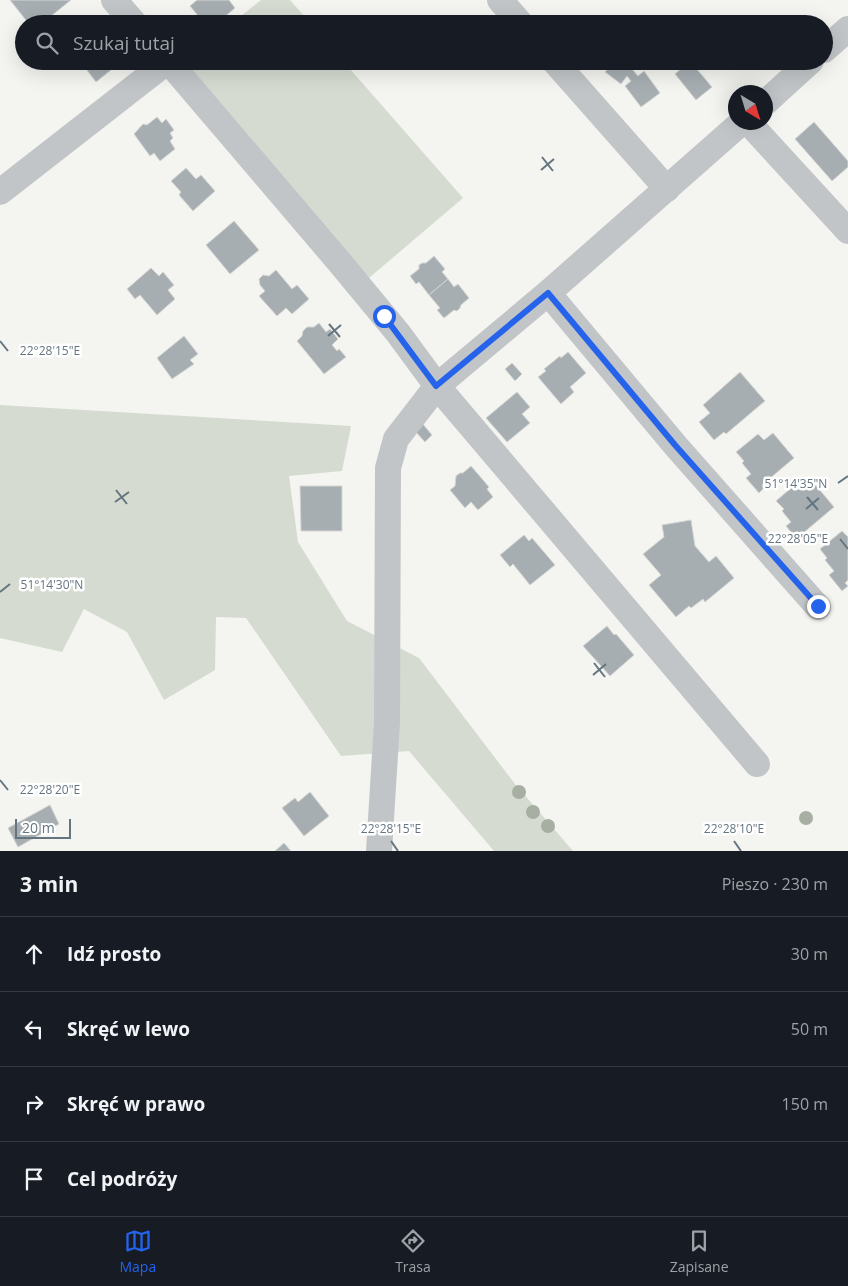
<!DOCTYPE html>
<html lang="pl">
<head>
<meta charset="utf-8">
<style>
	:root { --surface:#171b24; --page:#20242c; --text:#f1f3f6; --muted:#9ea1a6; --line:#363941; --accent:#2563eb }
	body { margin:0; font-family:"Open Sans",sans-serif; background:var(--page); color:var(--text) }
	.compass { position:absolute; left:728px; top:85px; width:45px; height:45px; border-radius:50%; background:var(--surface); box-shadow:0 5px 20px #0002; rotate:142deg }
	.scale { position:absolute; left:15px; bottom:12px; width:56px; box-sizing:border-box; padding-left:5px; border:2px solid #647580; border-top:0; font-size:14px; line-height:18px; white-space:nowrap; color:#647580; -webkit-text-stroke:4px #fff; paint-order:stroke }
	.stop { position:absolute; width:15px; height:15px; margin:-11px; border:4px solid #2563eb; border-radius:50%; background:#fff }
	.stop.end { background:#2563eb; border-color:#fff; box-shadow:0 1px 5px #0008 }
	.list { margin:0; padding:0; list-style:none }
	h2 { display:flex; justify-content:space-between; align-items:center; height:65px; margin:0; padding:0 20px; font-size:21px }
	h2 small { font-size:16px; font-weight:400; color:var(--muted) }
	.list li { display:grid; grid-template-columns:32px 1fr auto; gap:15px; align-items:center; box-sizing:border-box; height:75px; padding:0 20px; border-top:1px solid var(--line) }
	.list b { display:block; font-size:19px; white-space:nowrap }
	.list em { font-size:16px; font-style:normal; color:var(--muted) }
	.icon { flex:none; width:28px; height:28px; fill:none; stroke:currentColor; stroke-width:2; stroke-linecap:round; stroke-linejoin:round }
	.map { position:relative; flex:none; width:848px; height:851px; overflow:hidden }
	.search { position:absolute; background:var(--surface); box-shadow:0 5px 20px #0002; left:15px; right:15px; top:15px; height:55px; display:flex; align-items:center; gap:12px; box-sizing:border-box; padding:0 18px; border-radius:28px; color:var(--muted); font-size:19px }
	.sheet { height:365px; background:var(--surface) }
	nav { display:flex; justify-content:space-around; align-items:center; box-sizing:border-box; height:70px; border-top:1px solid var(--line); background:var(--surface); font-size:14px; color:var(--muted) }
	nav a { display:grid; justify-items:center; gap:2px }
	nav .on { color:var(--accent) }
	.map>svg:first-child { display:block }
</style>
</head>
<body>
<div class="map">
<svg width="848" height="851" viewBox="0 0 848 851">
	<rect width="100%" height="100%" fill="#f4f4f0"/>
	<g fill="#d5dbd1">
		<path d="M 261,0 L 290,0 L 311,24 L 231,24 Z"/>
		<path d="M 184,61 L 343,61 L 463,198 L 363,283 Z"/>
		<path d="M 0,405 L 351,426 L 342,471 L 289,476 L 298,542 L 347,621 L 419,658 L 515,784 L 573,851 L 494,851 L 409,751 L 341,756 L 246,618 L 216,617 L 215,670 L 164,700 L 127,632 L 84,609 L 62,652 L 0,638 Z"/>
	</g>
	<g fill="#a6aeb2" stroke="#d5d5d3">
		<path d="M 10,0 L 71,0 L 41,24 L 29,24 Z"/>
		<path d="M 197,0 L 229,0 L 235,8 L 216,24 L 197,24 L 203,18 L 200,15 L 199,17 L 190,6 Z"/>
		<path d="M 80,61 L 104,61 L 111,70 L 96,82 Z"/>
		<path d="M 614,61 L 630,61 L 635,65 L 632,69 L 638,76 L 644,71 L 660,93 L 641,107 L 625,86 L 631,81 L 627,76 L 621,84 L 605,72 Z"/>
		<path d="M 690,61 L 712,87 L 696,100 L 675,74 Z"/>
		<path d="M 157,117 L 162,123 L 166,119 L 174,130 L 170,133 L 173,138 L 170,141 L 175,149 L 160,161 L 154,153 L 150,156 L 134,134 L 143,124 L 147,125 Z"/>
		<path d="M 814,122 L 848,161 L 848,167 L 832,181 L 795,139 Z"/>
		<path d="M 186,168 L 196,179 L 201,175 L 215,191 L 193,211 L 179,195 L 181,192 L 171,181 Z"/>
		<path d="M 234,221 L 259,250 L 230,274 L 206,245 Z"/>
		<path d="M 434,256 L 445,269 L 442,272 L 448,279 L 429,295 L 419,282 L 416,284 L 410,276 L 419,269 L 419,265 L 422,263 L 426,263 Z"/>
		<path d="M 151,268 L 159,276 L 163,272 L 174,285 L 168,290 L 175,299 L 157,315 L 140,295 L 135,299 L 127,289 Z"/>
		<path d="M 276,270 L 292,289 L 297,285 L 309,299 L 292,314 L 286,308 L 277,316 L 259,296 L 265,291 L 260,285 L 259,279 L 263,275 L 269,276 Z"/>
		<path d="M 448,279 L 454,287 L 458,284 L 469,298 L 461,305 L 460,308 L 457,311 L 454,310 L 444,318 L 437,310 L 440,308 L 429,295 Z"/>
		<path d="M 319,323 L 326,332 L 330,329 L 338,339 L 332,345 L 337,351 L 339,349 L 346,357 L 324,374 L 297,341 L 302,336 L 303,331 L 307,327 L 314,327 Z"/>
		<path d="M 184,336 L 198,354 L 190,360 L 194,364 L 172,379 L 157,358 Z"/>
		<path d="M 568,352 L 586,373 L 570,387 L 574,392 L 561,404 L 538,377 L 546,371 L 544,369 L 560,356 L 561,358 Z"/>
		<path d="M 512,363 L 522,374 L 515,381 L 505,369 Z"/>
		<path d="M 740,372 L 765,401 L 726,434 L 724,432 L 714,440 L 699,422 L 710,413 L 703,405 Z"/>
		<path d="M 517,392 L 530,407 L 522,414 L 530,423 L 507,442 L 486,418 Z"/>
		<path d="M 422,423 L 432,435 L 425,442 L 414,430 Z"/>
		<path d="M 773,433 L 794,458 L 762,485 L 764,488 L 759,493 L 746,478 L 751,474 L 742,463 L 744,461 L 736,452 L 758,434 L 764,440 Z"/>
		<path d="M 471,466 L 489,487 L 487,489 L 493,497 L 478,510 L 471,502 L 465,508 L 450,490 L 455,486 L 456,476 L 460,473 L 463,473 Z"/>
		<path d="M 798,482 L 804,489 L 813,482 L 834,507 L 802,534 L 805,537 L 799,542 L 786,526 L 791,522 L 782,511 L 784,509 L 776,501 Z"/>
		<path d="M 300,486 L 342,486 L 342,531 L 301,531 Z"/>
		<path d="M 691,520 L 695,546 L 709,562 L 716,556 L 734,578 L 705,602 L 703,599 L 691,608 L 689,606 L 676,617 L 649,585 L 661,575 L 643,554 L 664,537 L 662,525 Z"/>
		<path d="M 842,531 L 848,537 L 848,580 L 845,583 L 848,586 L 842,591 L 829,575 L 834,571 L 825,560 L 827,558 L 820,549 Z"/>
		<path d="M 524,535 L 529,541 L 532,538 L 555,565 L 530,585 L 513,564 L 510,567 L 500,555 Z"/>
		<path d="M 607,626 L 614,635 L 616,634 L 634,655 L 610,676 L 583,646 Z"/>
		<path d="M 310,792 L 329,816 L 304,836 L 282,808 L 295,798 L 298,802 Z"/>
		<path d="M 50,805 L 59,824 L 18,847 L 8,828 Z"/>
		<path d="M 284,843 L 291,851 L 275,851 Z"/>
	</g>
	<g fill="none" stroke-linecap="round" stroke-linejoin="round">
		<g stroke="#c2c5c8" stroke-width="26">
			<path d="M 114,0 L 135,24"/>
			<path d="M 500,0 L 521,24"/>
			<path d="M 824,50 L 848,29"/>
			<path d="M 168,61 L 341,264 L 398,333 L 437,386 L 396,439 L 388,468 L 387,722 L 379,851"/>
			<path d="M 554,61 L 667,189"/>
			<path d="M 766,102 L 811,61"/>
			<path d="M 742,122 L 548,293 L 437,386 L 757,764"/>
			<path d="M 748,122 L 848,231"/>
			<path d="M 0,192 L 168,61"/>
			<path d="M 548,293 L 675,445 L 818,607"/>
		</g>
	</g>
	<g fill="#a7afa2">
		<circle cx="519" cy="792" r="7"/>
		<circle cx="533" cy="812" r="7"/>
		<circle cx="806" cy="818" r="7"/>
		<circle cx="548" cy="826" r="7"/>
	</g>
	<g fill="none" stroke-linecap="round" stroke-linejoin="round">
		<path stroke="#2563eb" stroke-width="6" d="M 384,316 L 436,386 L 548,293 L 675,445 L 818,606"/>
	</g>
	<path fill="none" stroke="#647580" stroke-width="2" d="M 542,157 L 553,171M 541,170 L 554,159M 329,324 L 340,337M 328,336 L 341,325M 0,341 L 8,351M 838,483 L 848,476M 116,490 L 127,504M 807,497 L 818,510M 115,502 L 129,492M 806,509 L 819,498M 840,539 L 848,549M 0,592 L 10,584M 594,663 L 605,677M 593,675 L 606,664M 0,780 L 8,790M 391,841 L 398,851M 734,841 L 741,851"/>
	<g font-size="12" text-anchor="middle" fill="#647580" stroke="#fff" stroke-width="5" stroke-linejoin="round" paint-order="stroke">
		<text x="50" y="355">22°28'15"E</text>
		<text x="796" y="488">51°14'35"N</text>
		<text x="798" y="543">22°28'05"E</text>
		<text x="52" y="589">51°14'30"N</text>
		<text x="50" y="794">22°28'20"E</text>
		<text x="391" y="833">22°28'15"E</text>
		<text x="734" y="833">22°28'10"E</text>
	</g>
</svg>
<svg class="compass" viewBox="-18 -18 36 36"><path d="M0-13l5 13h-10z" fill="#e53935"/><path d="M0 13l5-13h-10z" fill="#9ea1a6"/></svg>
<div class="scale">20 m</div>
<div class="stop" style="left:384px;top:316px"></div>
<div class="stop end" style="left:818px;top:606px"></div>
<div class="search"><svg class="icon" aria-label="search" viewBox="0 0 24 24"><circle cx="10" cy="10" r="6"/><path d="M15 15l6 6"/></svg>Szukaj tutaj</div>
</div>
<section class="sheet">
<h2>3 min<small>Pieszo · 230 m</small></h2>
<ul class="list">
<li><svg class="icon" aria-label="ahead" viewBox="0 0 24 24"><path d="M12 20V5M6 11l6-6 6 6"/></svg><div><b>Idź prosto</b></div><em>30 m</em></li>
<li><svg class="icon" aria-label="left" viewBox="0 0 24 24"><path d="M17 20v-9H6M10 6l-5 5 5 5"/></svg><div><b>Skręć w lewo</b></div><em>50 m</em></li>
<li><svg class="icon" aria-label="right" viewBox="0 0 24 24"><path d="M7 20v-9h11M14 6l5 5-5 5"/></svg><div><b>Skręć w prawo</b></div><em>150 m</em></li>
<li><svg class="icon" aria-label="arrive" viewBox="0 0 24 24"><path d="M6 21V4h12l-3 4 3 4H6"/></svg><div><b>Cel podróży</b></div></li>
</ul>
</section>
<nav>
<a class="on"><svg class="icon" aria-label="map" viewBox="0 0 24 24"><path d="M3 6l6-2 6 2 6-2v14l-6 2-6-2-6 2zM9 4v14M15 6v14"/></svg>Mapa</a>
<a><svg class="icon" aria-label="directions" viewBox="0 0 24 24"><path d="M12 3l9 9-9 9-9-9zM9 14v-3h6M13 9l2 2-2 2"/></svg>Trasa</a>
<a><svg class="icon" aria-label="saved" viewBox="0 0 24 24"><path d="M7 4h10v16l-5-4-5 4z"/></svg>Zapisane</a>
</nav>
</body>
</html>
